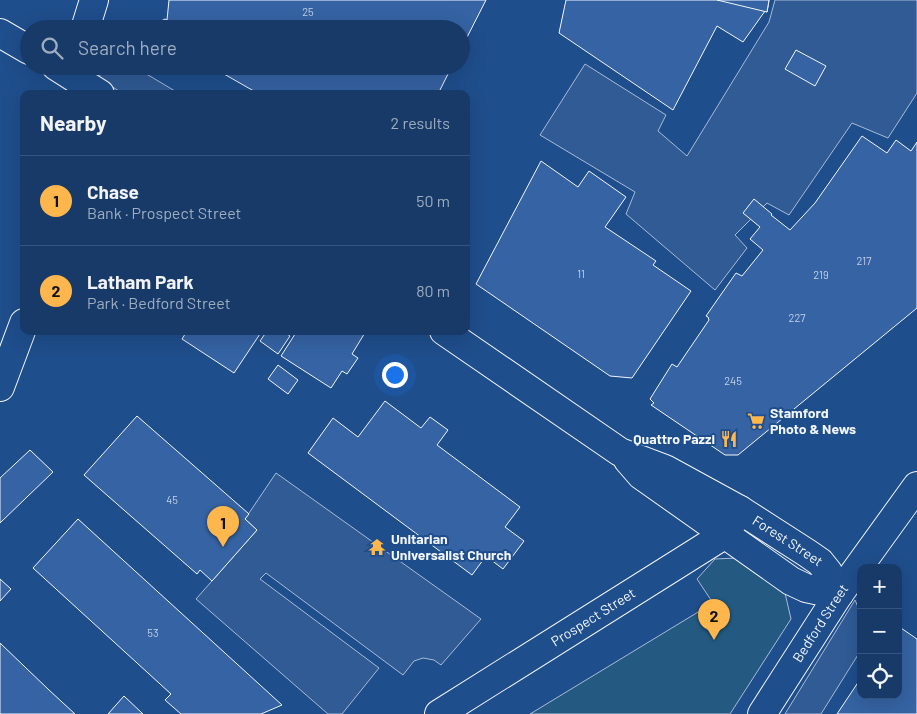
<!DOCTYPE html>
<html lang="en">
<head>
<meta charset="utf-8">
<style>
	:root { --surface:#173a69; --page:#20416f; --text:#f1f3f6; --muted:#9eadc0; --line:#36547d; --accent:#ffb74d }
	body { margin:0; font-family:Barlow,sans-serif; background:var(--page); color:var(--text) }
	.controls { position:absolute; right:15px; bottom:15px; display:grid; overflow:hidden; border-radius:10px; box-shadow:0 5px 20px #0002 }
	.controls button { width:45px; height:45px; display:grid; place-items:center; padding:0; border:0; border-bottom:1px solid var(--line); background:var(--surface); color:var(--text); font:25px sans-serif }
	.you { position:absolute; left:394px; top:374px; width:18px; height:18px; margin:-12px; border:4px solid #fff; border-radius:50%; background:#1a73e8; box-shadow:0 0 0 8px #1a73e833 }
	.badge { display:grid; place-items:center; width:32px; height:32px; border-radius:50%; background:var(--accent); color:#111; font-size:16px; font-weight:700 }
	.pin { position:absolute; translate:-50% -41px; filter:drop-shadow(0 1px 2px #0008) }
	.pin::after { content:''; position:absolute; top:26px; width:18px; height:15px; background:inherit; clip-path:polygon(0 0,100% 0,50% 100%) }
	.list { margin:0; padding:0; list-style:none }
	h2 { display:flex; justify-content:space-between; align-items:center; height:65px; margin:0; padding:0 20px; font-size:21px }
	h2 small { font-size:16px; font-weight:400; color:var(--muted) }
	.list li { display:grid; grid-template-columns:32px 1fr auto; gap:15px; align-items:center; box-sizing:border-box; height:90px; padding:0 20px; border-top:1px solid var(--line) }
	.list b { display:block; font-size:19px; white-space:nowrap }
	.list p { margin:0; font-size:16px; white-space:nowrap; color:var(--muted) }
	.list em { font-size:16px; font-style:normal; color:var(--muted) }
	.icon { flex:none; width:28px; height:28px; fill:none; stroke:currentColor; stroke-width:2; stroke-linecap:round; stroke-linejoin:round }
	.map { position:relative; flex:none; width:917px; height:714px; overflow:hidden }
	.search { position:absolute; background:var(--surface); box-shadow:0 5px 20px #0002; left:20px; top:20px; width:450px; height:55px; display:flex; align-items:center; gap:12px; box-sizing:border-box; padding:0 18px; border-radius:28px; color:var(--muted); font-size:19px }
	.panel { position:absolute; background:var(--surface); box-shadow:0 5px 20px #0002; left:20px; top:90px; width:450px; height:245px; border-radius:10px }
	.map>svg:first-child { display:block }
</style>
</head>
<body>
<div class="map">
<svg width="917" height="714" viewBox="0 0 917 714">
	<rect width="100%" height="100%" fill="#1f4e8c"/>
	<path fill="#245a82" stroke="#a8bbd7" d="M 737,558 L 785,593 L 791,619 L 730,714 L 530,714 L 713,603 L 697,579 L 715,559 Z"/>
	<g fill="#305b95" stroke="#a8bbd7">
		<path d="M 775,0 L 917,0 L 917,93 L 888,138 L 852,123 L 789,215 L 767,203 L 735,235 L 747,248 L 715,290 L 626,214 L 635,192 L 540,135 L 585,64 L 666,115 L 658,131 L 687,156 L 769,22 Z"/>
		<path d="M 107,66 L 133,66 L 180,94 L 124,94 L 98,78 Z"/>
		<path d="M 276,473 L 481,619 L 441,665 L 434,660 L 423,658 L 414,661 L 403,675 L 266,573 L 260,579 L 379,668 L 342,714 L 328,714 L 196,599 L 257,530 L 245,519 Z"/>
		<path d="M 855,600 L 861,614 L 861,650 L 821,714 L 785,714 Z"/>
	</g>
	<g fill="#3563a3" stroke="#f2f6ff">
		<path d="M 169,0 L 486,0 L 461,49 L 461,29 L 155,29 L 157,23 L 165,19 L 167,20 Z"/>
		<path d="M 566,0 L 769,0 L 767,12 L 765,11 L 743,42 L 717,26 L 673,110 L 559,33 Z"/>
		<path d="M 717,0 L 769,0 L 767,12 Z"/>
		<path d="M 796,50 L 826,66 L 815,86 L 785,69 Z"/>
		<path d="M 210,66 L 452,66 L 438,94 L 259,94 Z"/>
		<path d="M 862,136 L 887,153 L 896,140 L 911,151 L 917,142 L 917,308 L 738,455 L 725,455 L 651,405 L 654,403 L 650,399 L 672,364 L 677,367 L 709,320 L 708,317 L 706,316 L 736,273 L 742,276 L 763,250 L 750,239 L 760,227 L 743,213 L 754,199 L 772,214 L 771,215 L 790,230 L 815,203 Z"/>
		<path d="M 541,161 L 578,187 L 589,171 L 626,197 L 605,227 L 656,261 L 653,265 L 691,291 L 632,378 L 610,376 L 476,284 Z"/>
		<path d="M 187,331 L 262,331 L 234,373 L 182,339 Z"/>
		<path d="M 267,331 L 283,331 L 290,336 L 278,354 L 260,341 Z"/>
		<path d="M 297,331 L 366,331 L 352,354 L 358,358 L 347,374 L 342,371 L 331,388 L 281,356 Z"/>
		<path d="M 278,365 L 298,380 L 288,394 L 268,379 Z"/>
		<path d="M 385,401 L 421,428 L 430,417 L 448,430 L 437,445 L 520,507 L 505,527 L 524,541 L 503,569 L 486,556 L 472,575 L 308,453 L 333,418 L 358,437 Z"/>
		<path d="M 137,416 L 249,514 L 245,519 L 257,530 L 212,581 L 200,570 L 197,574 L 84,475 Z"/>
		<path d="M 30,450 L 53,472 L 0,523 L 0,478 Z"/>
		<path d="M 78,519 L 282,705 L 261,714 L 181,714 L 165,700 L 171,694 L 33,568 Z"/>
		<path d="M 0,579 L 11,589 L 0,601 Z"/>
		<path d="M 898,626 L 917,639 L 917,714 L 837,714 L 861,678 L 861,695 L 898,695 Z"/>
		<path d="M 0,643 L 49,690 L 75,714 L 0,714 Z"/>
		<path d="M 124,696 L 143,714 L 108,714 Z"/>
	</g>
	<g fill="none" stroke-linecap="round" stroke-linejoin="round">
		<g stroke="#f2f6ff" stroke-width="30">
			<g id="minor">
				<path d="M 85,29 L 94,0"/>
				<path d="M 0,33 L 29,50"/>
				<path d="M 56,66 L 100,94"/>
				<path id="s1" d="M 444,331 L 620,452 L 665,469 L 740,510 L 807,553 L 820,562 L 828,572 L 839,594"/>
				<path d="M 0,387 L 24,323"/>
				<path d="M 628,460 L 641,475 L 791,581 L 806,588 L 820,591 L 839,594"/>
				<path id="s2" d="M 439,714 L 724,535 L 740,510"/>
			</g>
		</g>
		<g stroke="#f2f6ff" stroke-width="30">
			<g id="major">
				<path id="s3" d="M 762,714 L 839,594 L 917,486"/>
			</g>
		</g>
		<use href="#minor" stroke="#1f4e8c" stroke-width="28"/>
		<use href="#major" stroke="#1f4e8c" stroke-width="28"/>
	</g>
	<defs>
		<g id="supermarket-bare" transform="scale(1.35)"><path d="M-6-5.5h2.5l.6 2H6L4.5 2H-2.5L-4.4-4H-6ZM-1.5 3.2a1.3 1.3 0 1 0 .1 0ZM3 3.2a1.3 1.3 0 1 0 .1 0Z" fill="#ffb74d" stroke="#1f4e8c" stroke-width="2.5" paint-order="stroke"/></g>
		<g id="restaurant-bare" transform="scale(1.35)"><path d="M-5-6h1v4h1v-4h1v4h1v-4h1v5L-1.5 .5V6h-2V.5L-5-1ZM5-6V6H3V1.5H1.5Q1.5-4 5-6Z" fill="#ffb74d" stroke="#1f4e8c" stroke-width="2.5" paint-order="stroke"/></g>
		<g id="temple-bare" transform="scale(1.35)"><path d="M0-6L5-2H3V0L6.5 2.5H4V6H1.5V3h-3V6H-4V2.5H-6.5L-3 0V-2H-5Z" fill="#ffb74d" stroke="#1f4e8c" stroke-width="2.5" paint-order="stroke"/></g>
	</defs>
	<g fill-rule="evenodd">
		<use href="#supermarket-bare" x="756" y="421"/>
		<use href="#restaurant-bare" x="729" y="439"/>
		<use href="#temple-bare" x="377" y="547"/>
	</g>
	<g text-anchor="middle" stroke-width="4" stroke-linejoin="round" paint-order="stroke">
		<g font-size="11" fill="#c3d1e8">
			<text x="308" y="16">25</text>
			<text x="864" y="265">217</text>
			<text x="581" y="278">11</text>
			<text x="821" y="279">219</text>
			<text x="797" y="322">227</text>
			<text x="733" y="385">245</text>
			<text x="172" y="504">45</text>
			<text x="153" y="637">53</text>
		</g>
		<g font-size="14" font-weight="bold" fill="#f2f6ff" stroke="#1f4e8c" text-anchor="start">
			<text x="770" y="418">Stamford<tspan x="770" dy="16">Photo &amp; News</tspan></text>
			<text x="715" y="444" text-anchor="end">Quattro Pazzi</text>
			<text x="391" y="544">Unitarian<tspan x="391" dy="16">Universalist Church</tspan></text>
		</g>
		<g font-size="14" fill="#f2f6ff" stroke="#1f4e8c">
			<text dy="5" stroke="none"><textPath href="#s1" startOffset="404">Forest Street</textPath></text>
			<text dy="5" stroke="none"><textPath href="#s2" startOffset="182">Prospect Street</textPath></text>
			<text dy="5" stroke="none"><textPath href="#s3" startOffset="108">Bedford Street</textPath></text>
		</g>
	</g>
</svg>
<div class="controls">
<button>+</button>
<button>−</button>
<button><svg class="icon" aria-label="locate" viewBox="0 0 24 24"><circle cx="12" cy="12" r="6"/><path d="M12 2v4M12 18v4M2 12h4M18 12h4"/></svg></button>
</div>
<div class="you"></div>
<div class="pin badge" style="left:223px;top:547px">1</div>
<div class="pin badge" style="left:714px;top:640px">2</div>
<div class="search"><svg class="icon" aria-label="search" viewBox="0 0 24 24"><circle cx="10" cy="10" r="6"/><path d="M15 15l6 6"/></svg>Search here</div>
<section class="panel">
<h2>Nearby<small>2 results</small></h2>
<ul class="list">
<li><span class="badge">1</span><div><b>Chase</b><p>Bank · Prospect Street</p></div><em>50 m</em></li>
<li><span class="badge">2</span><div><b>Latham Park</b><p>Park · Bedford Street</p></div><em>80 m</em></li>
</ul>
</section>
</div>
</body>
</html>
